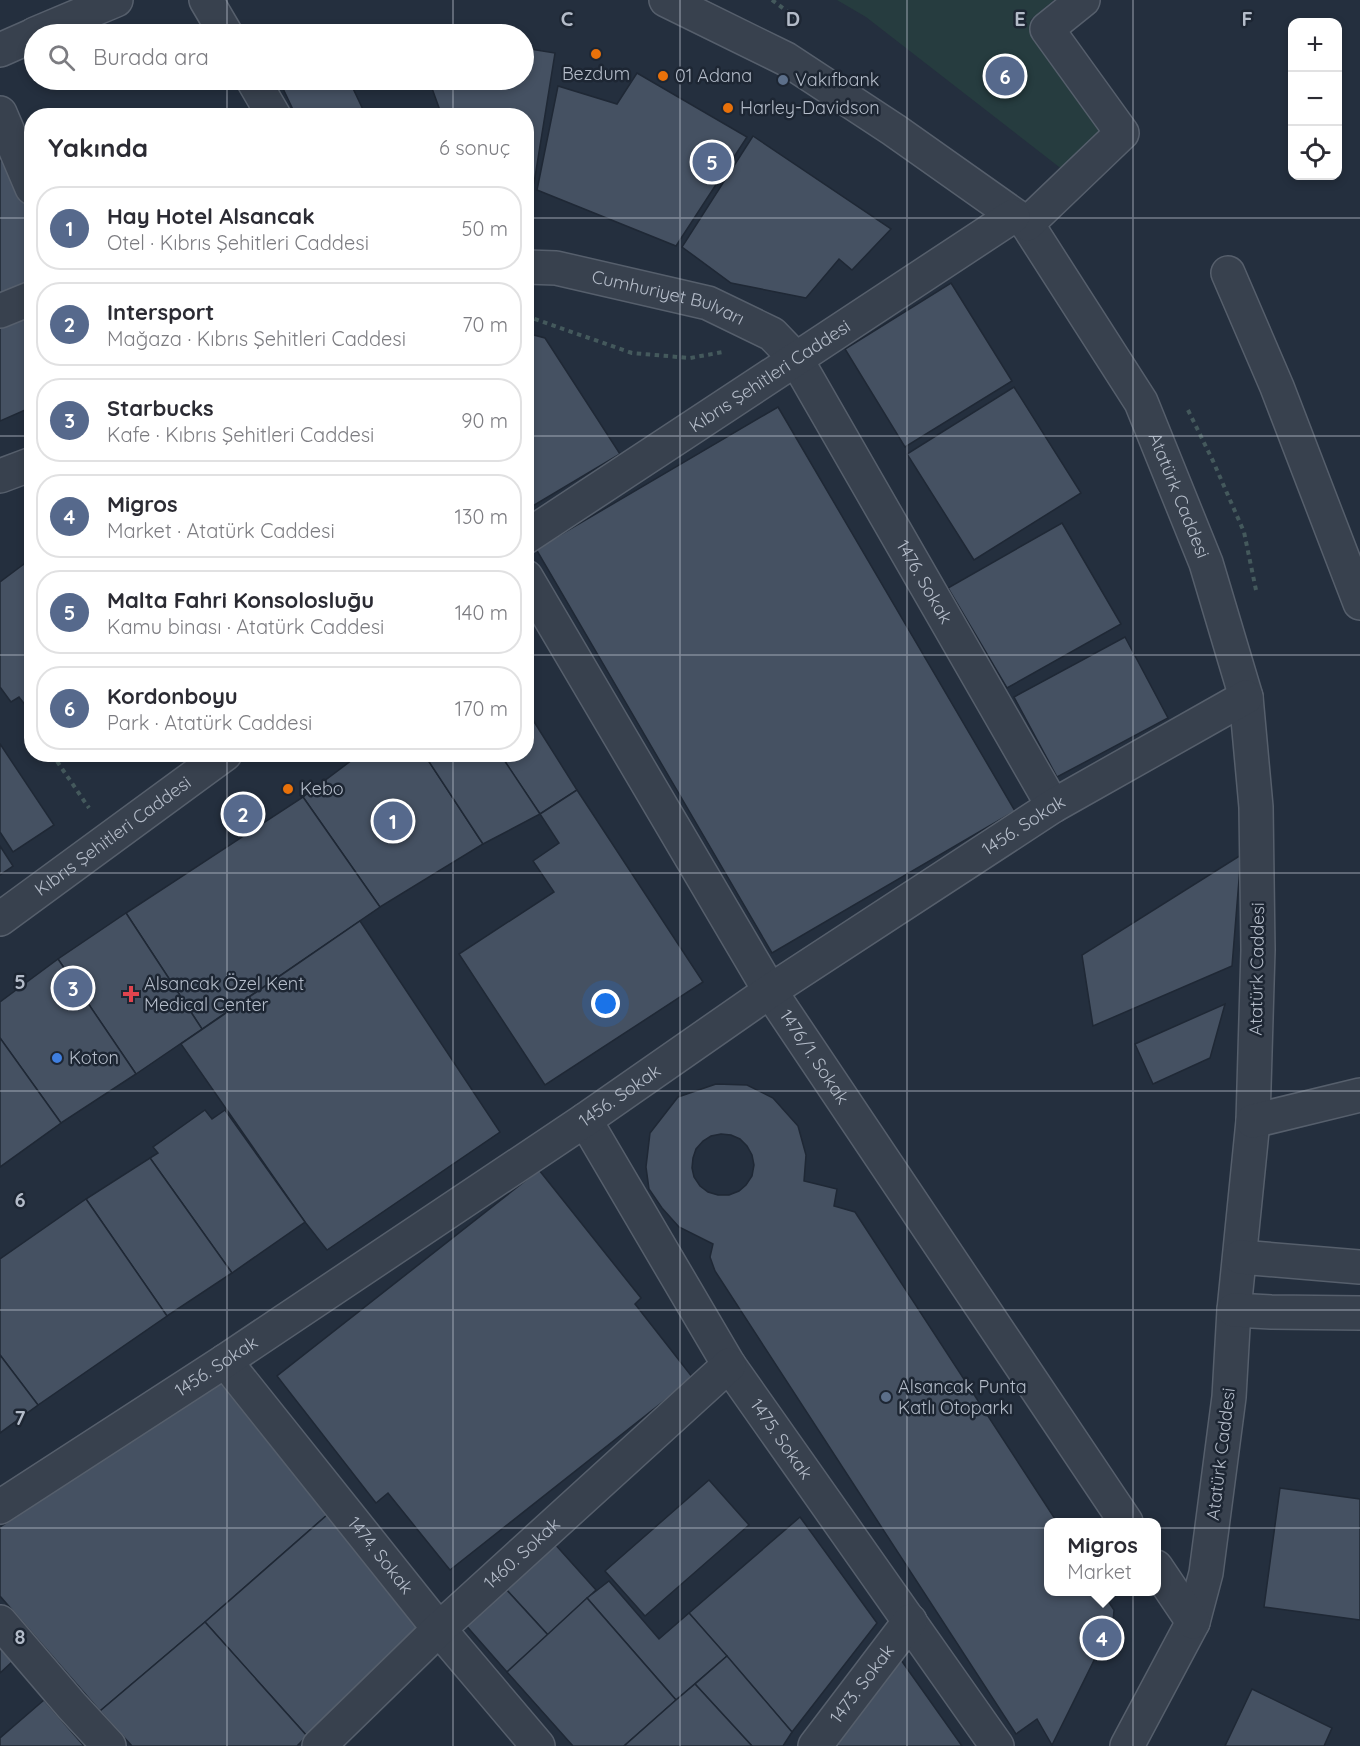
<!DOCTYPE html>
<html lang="tr">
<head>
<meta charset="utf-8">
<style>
	:root { --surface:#fff; --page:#f7f7f7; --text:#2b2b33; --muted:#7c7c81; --line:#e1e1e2; --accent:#56698c }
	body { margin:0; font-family:Quicksand,sans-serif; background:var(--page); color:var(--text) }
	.controls { position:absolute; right:18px; top:18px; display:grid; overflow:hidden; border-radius:12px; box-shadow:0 3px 9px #0003 }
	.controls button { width:54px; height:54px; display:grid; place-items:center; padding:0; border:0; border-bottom:2px solid var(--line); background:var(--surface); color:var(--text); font:30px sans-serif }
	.you { position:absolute; left:606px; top:1004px; width:21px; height:21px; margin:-15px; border:4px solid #fff; border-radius:50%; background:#1a73e8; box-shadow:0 0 0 9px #1a73e833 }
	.badge { display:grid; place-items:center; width:39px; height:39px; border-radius:50%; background:var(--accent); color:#fff; font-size:20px; font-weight:700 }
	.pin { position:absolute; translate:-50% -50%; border:3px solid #fff; box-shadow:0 2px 6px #0006 }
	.popup { position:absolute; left:1044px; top:1518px; width:117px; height:78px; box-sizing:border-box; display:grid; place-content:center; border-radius:12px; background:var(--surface); filter:drop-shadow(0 2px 4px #0005); font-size:20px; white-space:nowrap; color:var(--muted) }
	.popup b { font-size:22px; color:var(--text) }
	.popup::after { content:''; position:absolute; left:50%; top:100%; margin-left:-12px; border:12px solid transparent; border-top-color:var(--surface) }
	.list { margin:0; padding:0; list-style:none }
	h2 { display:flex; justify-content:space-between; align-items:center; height:78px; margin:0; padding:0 24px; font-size:26px }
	h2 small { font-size:20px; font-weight:400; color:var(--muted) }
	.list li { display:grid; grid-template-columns:39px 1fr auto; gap:18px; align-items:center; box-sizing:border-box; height:84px; margin:0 12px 12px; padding:0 12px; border:2px solid var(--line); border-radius:24px }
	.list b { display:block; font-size:22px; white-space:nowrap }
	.list p { margin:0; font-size:20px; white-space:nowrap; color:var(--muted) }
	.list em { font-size:20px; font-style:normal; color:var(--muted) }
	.icon { flex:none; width:33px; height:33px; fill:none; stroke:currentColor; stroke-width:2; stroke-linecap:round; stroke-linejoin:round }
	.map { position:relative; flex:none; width:1360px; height:1746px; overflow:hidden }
	.search { position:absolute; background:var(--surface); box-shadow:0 3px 9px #0003; left:24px; top:24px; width:510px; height:66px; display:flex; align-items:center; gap:15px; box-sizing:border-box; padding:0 21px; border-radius:33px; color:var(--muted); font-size:22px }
	.panel { position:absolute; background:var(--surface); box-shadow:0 3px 9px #0003; left:24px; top:108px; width:510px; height:654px; border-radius:24px }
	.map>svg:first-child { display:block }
</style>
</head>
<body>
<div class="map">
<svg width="1360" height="1746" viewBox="0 0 1360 1746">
	<rect width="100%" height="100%" fill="#242f3e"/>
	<path fill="#263c3f" d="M 837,0 L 1054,0 L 1030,20 L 1107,132 L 1063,170 L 866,17 Z"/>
	<g fill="#455162" stroke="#1f2835" stroke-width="1.5" fill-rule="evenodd">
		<path d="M 409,29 L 442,34 L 411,34 Z"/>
		<path d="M 524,48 L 555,53 L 534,183 L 526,182 L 526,116 L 442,116 L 429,80 L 524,80 Z"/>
		<path d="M 637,73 L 747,137 L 676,246 L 537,190 L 558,86 L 617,104 Z"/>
		<path d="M 279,80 L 349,80 L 366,116 L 296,116 Z"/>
		<path d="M 753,136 L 891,229 L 852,270 L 839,259 L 806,298 L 731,283 L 682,247 Z"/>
		<path d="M 10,157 L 32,208 L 32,282 L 0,295 L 0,161 Z"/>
		<path d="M 951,283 L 1012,381 L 905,447 L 845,349 Z"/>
		<path d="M 28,310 L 32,316 L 32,407 L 0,421 L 0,323 Z"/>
		<path d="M 526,333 L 545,338 L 620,454 L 526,510 Z"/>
		<path d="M 1014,387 L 1081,493 L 974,560 L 907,454 Z"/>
		<path d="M 778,407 L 1015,811 L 772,953 L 536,549 Z"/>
		<path d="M 1062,523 L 1121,624 L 1007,688 L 948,588 Z"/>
		<path d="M 24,564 L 27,568 L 32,565 L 32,710 L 30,711 L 19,697 L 11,702 L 0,687 L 0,582 Z"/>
		<path d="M 1125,637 L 1168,718 L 1057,777 L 1014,697 Z"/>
		<path d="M 526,709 L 577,790 L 540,814 L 500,754 L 526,754 Z"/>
		<path d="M 0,744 L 54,825 L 13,852 L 0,832 Z"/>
		<path d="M 360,754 L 424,754 L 483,844 L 380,907 L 303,797 Z"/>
		<path d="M 424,754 L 500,754 L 540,814 L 483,844 Z"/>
		<path d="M 577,790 L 703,982 L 545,1085 L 459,954 L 554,892 L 533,861 L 559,843 L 540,814 Z"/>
		<path d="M 303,797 L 380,907 L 202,1029 L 126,913 Z"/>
		<path d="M 0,846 L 13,866 L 0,875 Z"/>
		<path d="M 1241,855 L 1232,966 L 1093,1026 L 1082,955 Z"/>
		<path d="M 126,913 L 202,1029 L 136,1074 L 58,959 Z"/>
		<path d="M 360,921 L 500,1132 L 327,1250 L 305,1222 L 181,1044 Z"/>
		<path d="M 58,959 L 136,1074 L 61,1123 L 0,1038 L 0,1002 Z"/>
		<path d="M 1225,1004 L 1210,1058 L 1153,1084 L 1135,1044 Z"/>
		<path d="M 0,1038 L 61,1123 L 0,1167 Z"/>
		<path d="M 716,1084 L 747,1085 L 773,1098 L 798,1126 L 806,1155 L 804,1181 L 837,1189 L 834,1206 L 855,1212 L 1057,1522 L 1048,1522 L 1048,1592 L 1102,1592 L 1114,1610 L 1113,1622 L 1052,1745 L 1037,1719 L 1016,1734 L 715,1271 L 710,1257 L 713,1244 L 679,1227 L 662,1208 L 649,1189 L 646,1167 L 650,1133 L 678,1097 ZM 721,1134 L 731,1135 L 740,1139 L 747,1146 L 752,1155 L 754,1165 L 752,1176 L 746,1185 L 739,1191 L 729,1195 L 718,1195 L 708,1192 L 700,1186 L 694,1177 L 692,1168 L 693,1158 L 696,1149 L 703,1141 L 711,1136 Z"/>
		<path d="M 205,1110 L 212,1119 L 225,1110 L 305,1222 L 232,1273 L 150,1158 L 158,1153 L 153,1147 Z"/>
		<path d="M 150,1158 L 232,1273 L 167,1316 L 86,1199 Z"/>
		<path d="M 539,1170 L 641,1298 L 635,1304 L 693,1378 L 450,1570 L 388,1493 L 376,1503 L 277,1376 Z"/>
		<path d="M 86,1199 L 167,1316 L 38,1405 L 0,1355 L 0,1259 Z"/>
		<path d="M 0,1355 L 38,1405 L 0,1433 Z"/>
		<path d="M 220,1382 L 327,1515 L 205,1622 L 100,1711 L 0,1596 L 0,1527 Z"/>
		<path d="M 709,1480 L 749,1525 L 645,1616 L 605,1571 Z"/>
		<path d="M 1280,1488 L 1360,1499 L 1360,1620 L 1264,1607 Z"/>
		<path d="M 327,1515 L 419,1627 L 307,1736 L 205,1622 Z"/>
		<path d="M 800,1517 L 877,1623 L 792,1732 L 689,1613 Z"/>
		<path d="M 553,1542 L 596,1590 L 548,1635 L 504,1587 Z"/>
		<path d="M 609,1581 L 659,1639 L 689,1613 L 727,1656 L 676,1700 L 587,1598 Z"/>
		<path d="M 504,1587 L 548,1635 L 507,1672 L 463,1622 Z"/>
		<path d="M 587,1598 L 676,1700 L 624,1746 L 573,1746 L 507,1672 Z"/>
		<path d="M 205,1622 L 307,1736 L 297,1746 L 132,1746 L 100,1711 Z"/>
		<path d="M 0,1646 L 13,1661 L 0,1673 Z"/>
		<path d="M 727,1656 L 792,1732 L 783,1746 L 752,1746 L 695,1684 Z"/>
		<path d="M 901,1660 L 962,1746 L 835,1746 Z"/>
		<path d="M 695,1684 L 752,1746 L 624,1746 L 676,1700 Z"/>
		<path d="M 1252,1689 L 1332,1728 L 1324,1746 L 1225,1746 Z"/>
		<path d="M 44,1700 L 84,1746 L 0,1746 L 0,1738 Z"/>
	</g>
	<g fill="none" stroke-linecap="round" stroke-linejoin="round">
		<g stroke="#565f6c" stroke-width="36">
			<g id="minor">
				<path d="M 206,0 L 226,34"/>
				<path id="s1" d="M 666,0 L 786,59 L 894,130 L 1027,224 L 1141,402 L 1206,563 L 1246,697 L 1256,807 L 1258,950 L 1253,1121 L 1234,1310 L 1229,1397 L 1206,1573 L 1193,1622 L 1127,1746"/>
				<path d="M 35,34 L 116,0"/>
				<path d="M 0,50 L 34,35"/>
				<path d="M 253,80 L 274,116"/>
				<path d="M 0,113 L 32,188"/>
				<path d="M 1027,224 L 1122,133 L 1047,29 L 1083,0"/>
				<path id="s2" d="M 526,267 L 556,268 L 708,303 L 772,334 L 796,359 L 1053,806"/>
				<path d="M 1228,273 L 1277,387 L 1360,603"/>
				<path d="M 0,311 L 32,298"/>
				<path d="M 0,476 L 32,464"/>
				<path id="s3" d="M 526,537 L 1013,216"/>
				<path id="s4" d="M 526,577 L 770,991 L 1126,1522"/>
				<path id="s5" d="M 0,919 L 225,754"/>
				<path id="s6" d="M 585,1120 L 729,1365 L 997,1746"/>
				<path d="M 1253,1121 L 1360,1095"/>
				<path d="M 1240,1257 L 1360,1267"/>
				<path d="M 1234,1310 L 1271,1312 L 1360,1313"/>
				<path id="s7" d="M 225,1361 L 439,1629 L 538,1746"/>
				<path id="s8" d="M 0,1507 L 225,1361 L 585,1120 L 770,991 L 1053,806 L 1246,697"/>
				<path d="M 1156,1567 L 1193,1622"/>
				<path d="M 0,1622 L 72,1706 L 109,1746"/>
				<path id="s9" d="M 319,1746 L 439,1629 L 729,1365"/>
				<path id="s10" d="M 815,1746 L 910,1621"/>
			</g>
		</g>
		<g stroke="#44595c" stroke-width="4" stroke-dasharray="4.5 4.5" stroke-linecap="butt">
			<path d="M 772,0 L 795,17 L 798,22"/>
			<path d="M 526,316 L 632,353 L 690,358 L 723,352"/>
			<path d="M 1188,410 L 1213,461 L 1244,532 L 1256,590"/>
			<path d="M 52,754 L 89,808"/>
		</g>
		<use href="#minor" stroke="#38414e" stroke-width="33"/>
	</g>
	<path fill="none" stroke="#b4bcc9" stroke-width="1.5" stroke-opacity="0.55" d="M 227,0 L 227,34M 453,0 L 453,34M 680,0 L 680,1746M 907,0 L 907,1746M 1133,0 L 1133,1746M 227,80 L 227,116M 453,80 L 453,116M 0,218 L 32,218M 526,218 L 1360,218M 0,436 L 32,436M 526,436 L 1360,436M 0,655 L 32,655M 526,655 L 1360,655M 227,754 L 227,1746M 453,754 L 453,1746M 0,873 L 1360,873M 0,1091 L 1360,1091M 0,1310 L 1360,1310M 0,1528 L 1360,1528"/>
	<g fill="#e8710a" stroke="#1d2633" stroke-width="2">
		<circle cx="596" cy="54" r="6"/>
		<circle cx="663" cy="76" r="6"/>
		<circle cx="728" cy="108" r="6"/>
		<circle cx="288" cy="789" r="6"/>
	</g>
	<g fill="#5c6f8a" stroke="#1d2633" stroke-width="2">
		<circle cx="783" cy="80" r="6"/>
		<circle cx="886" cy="1397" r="6"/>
	</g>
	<path fill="#e0444e" stroke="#1d2633" stroke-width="2" d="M128 985h6v6h6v6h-6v6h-6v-6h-6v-6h6z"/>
	<circle fill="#3f7fe0" stroke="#1d2633" stroke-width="2" cx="57" cy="1058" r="6"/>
	<g text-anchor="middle" stroke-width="5" stroke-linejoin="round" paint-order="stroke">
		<g font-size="18" fill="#b4bcc9" stroke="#1d2633" text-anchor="start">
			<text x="596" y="80" text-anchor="middle">Bezdum</text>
			<text x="675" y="82">01 Adana</text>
			<text x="795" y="86">Vakıfbank</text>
			<text x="740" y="114">Harley-Davidson</text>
			<text x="300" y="795">Kebo</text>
			<text x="144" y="990">Alsancak Özel Kent<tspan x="144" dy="21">Medical Center</tspan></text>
			<text x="69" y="1064">Koton</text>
			<text x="898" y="1393">Alsancak Punta<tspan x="898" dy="21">Katlı Otoparkı</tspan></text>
		</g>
		<g font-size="18" fill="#b4bcc9" stroke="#1d2633">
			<text dy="6" stroke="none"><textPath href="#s2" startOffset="146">Cumhuriyet Bulvarı</textPath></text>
			<text dy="6" stroke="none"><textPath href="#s3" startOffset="292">Kıbrıs Şehitleri Caddesi</textPath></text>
			<text dy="6" stroke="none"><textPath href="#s1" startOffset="738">Atatürk Caddesi</textPath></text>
			<text dy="6" stroke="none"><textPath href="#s2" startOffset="549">1476. Sokak</textPath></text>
			<text dy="6" stroke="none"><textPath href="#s8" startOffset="1230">1456. Sokak</textPath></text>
			<text dy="6" stroke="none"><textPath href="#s5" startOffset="140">Kıbrıs Şehitleri Caddesi</textPath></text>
			<text transform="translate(1257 969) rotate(-89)" y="6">Atatürk Caddesi</text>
			<text dy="6" stroke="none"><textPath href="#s4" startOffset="560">1476/1. Sokak</textPath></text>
			<text dy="6" stroke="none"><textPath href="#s8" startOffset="744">1456. Sokak</textPath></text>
			<text dy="6" stroke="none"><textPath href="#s8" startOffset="258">1456. Sokak</textPath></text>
			<text dy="6" stroke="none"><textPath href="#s6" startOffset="375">1475. Sokak</textPath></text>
			<text transform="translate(1221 1454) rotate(-83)" y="6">Atatürk Caddesi</text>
			<text dy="6" stroke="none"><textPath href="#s9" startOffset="280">1460. Sokak</textPath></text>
			<text dy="6" stroke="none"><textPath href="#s7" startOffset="249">1474. Sokak</textPath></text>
			<text dy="6" stroke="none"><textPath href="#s10" startOffset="78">1473. Sokak</textPath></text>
		</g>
	</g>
	<g font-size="20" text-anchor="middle" font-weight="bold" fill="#b4bcc9" stroke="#1d2633" stroke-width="5" stroke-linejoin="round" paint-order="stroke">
		<text x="567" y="26">C</text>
		<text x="793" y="26">D</text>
		<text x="1020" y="26">E</text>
		<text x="1247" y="26">F</text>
		<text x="20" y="989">5</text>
		<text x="20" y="1207">6</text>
		<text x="20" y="1425">7</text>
		<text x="20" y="1644">8</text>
	</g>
</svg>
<div class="controls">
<button>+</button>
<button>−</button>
<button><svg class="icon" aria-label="locate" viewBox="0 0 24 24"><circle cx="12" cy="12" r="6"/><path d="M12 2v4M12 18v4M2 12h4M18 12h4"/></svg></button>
</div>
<div class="you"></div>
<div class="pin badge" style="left:393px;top:821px">1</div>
<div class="pin badge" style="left:243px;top:814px">2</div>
<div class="pin badge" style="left:73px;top:988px">3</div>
<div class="pin badge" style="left:1102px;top:1638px">4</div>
<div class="popup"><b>Migros</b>Market</div>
<div class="pin badge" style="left:712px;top:162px">5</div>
<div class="pin badge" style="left:1005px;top:76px">6</div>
<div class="search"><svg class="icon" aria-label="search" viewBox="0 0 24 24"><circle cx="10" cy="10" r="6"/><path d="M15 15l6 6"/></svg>Burada ara</div>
<section class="panel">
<h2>Yakında<small>6 sonuç</small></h2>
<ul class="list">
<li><span class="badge">1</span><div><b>Hay Hotel Alsancak</b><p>Otel · Kıbrıs Şehitleri Caddesi</p></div><em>50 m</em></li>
<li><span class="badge">2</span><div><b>Intersport</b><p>Mağaza · Kıbrıs Şehitleri Caddesi</p></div><em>70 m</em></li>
<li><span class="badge">3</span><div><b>Starbucks</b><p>Kafe · Kıbrıs Şehitleri Caddesi</p></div><em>90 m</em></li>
<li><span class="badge">4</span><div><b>Migros</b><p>Market · Atatürk Caddesi</p></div><em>130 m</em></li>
<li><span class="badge">5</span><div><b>Malta Fahri Konsolosluğu</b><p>Kamu binası · Atatürk Caddesi</p></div><em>140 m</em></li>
<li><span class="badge">6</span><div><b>Kordonboyu</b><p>Park · Atatürk Caddesi</p></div><em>170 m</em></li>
</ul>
</section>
</div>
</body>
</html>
